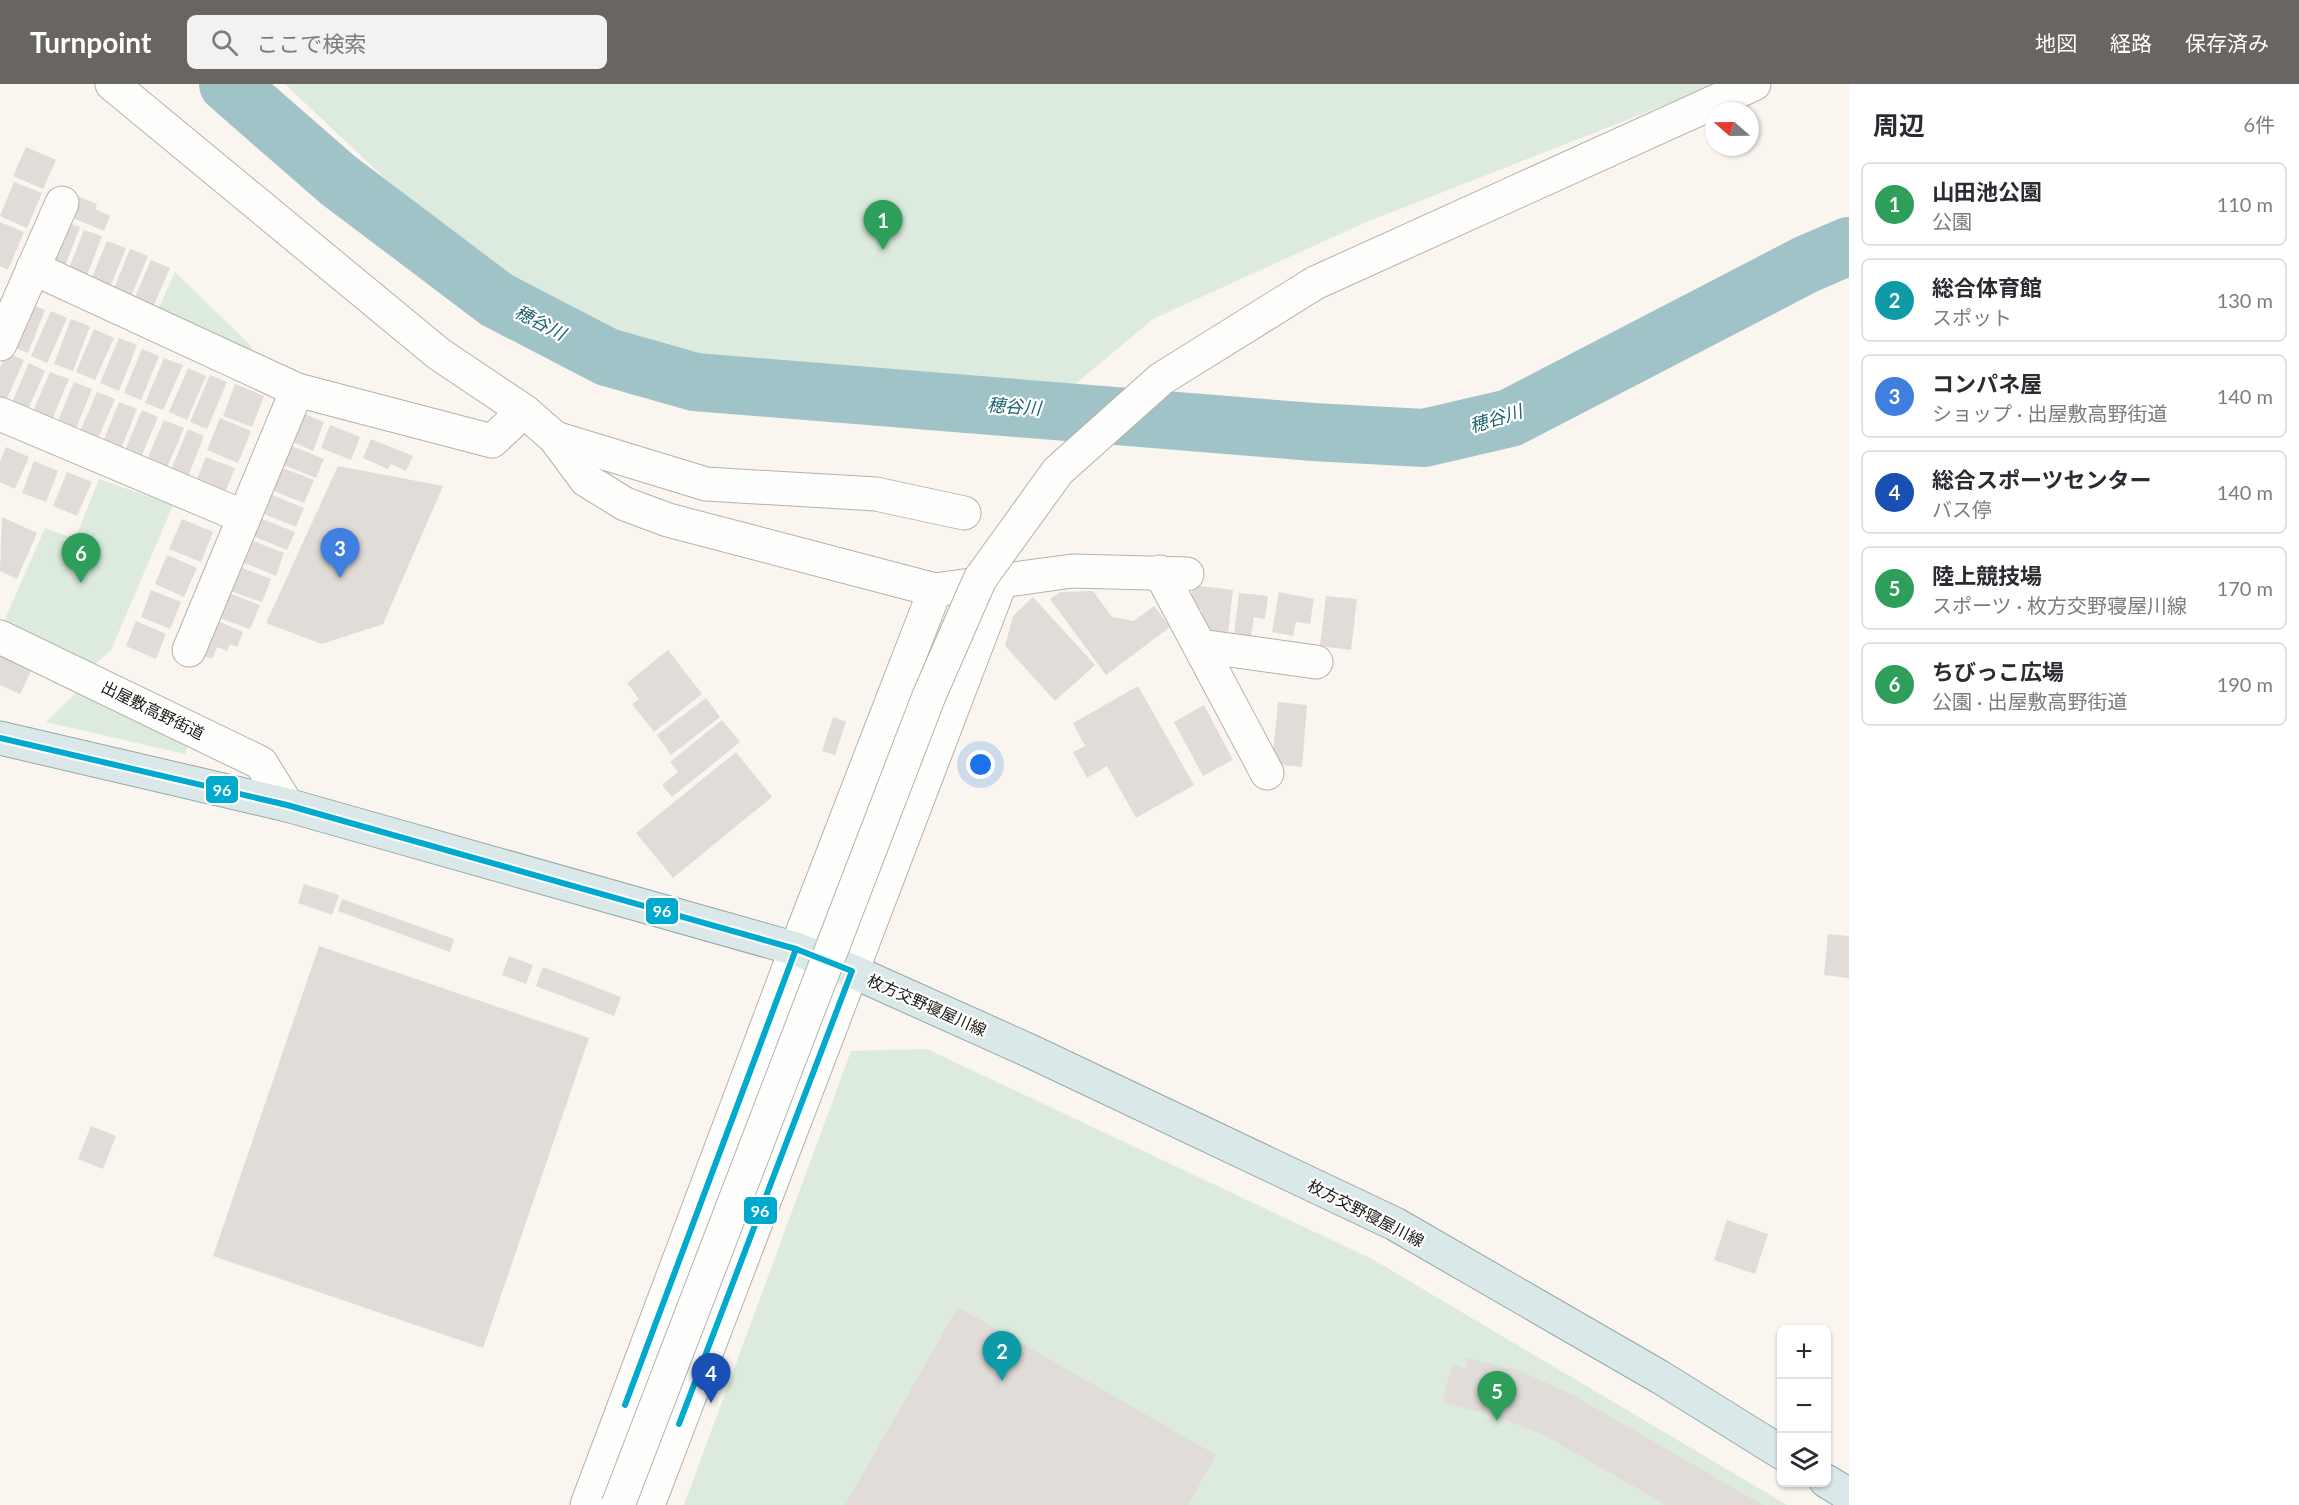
<!DOCTYPE html>
<html lang="ja">
<head>
<meta charset="utf-8">
<style>
	:root { --surface:#fff; --page:#f2f2f3; --text:#2b2b33; --muted:#7c7c81; --line:#e1e1e2; --accent:#696560 }
	body { margin:0; font-family:Lato,"Noto Sans JP",sans-serif; background:var(--page); color:var(--text) }
	.controls { position:absolute; right:18px; bottom:18px; display:grid; overflow:hidden; border-radius:9px; box-shadow:0 2px 4px #0004 }
	.controls button { width:54px; height:54px; display:grid; place-items:center; padding:0; border:0; border-bottom:2px solid var(--line); background:var(--surface); color:var(--text); font:30px sans-serif }
	.compass { position:absolute; left:1705px; top:18px; width:54px; height:54px; border-radius:50%; background:var(--surface); box-shadow:0 2px 4px #0004; rotate:290deg }
	.you { position:absolute; left:981px; top:681px; width:21px; height:21px; margin:-15px; border:4px solid #fff; border-radius:50%; background:#1a73e8; box-shadow:0 0 0 9px #1a73e833 }
	.badge { display:grid; place-items:center; width:39px; height:39px; border-radius:50%; background:var(--accent); color:#fff; font-size:20px; font-weight:700 }
	.pin { position:absolute; translate:-50% -50px; filter:drop-shadow(0 2px 3px #0008) }
	.pin::after { content:''; position:absolute; top:32px; width:21px; height:18px; background:inherit; clip-path:polygon(0 0,100% 0,50% 100%) }
	.list { margin:0; padding:0; list-style:none }
	h2 { display:flex; justify-content:space-between; align-items:center; height:78px; margin:0; padding:0 24px; font-size:26px }
	h2 small { font-size:20px; font-weight:400; color:var(--muted) }
	.list li { display:grid; grid-template-columns:39px 1fr auto; gap:18px; align-items:center; box-sizing:border-box; height:84px; margin:0 12px 12px; padding:0 12px; border:2px solid var(--line); border-radius:9px }
	.list b { display:block; font-size:22px; white-space:nowrap }
	.list p { margin:0; font-size:20px; white-space:nowrap; color:var(--muted) }
	.list em { font-size:20px; font-style:normal; color:var(--muted) }
	.icon { flex:none; width:33px; height:33px; fill:none; stroke:currentColor; stroke-width:2; stroke-linecap:round; stroke-linejoin:round }
	.map { position:relative; flex:none; width:1849px; height:1421px; overflow:hidden }
	header { display:flex; align-items:center; gap:36px; box-sizing:border-box; height:84px; padding:0 30px; background:var(--accent); color:#fff }
	header strong { font-size:28px }
	nav { display:flex; gap:33px; margin-inline-start:auto; font-size:21px }
	.search { width:420px; height:54px; background:var(--page); display:flex; align-items:center; gap:15px; box-sizing:border-box; padding:0 21px; border-radius:9px; color:var(--muted); font-size:22px }
	main { display:flex }
	aside { flex:1; background:var(--surface) }
	.map>svg:first-child { display:block }
</style>
</head>
<body>
<header>
<strong>Turnpoint</strong>
<div class="search"><svg class="icon" aria-label="search" viewBox="0 0 24 24"><circle cx="10" cy="10" r="6"/><path d="M15 15l6 6"/></svg>ここで検索</div>
<nav><a>地図</a><a>経路</a><a>保存済み</a></nav>
</header>
<main>
<div class="map">
<svg width="1849" height="1421" viewBox="0 0 1849 1421">
	<rect width="100%" height="100%" fill="#faf5ef"/>
	<g fill="#dcebde">
		<path d="M 285,0 L 1719,0 L 1364,139 L 1153,235 L 1060,313 L 854,300 L 692,283 L 588,249 L 489,193 Z"/>
		<path d="M 175,188 L 252,263 L 249,270 L 157,228 Z"/>
		<path d="M 99,395 L 173,421 L 111,566 L 94,581 L 2,542 L 45,444 L 75,455 Z"/>
		<path d="M 81,604 L 190,655 L 185,670 L 46,638 Z"/>
		<path d="M 927,965 L 1374,1176 L 1787,1421 L 684,1421 L 851,967 Z"/>
	</g>
	<g fill="none" stroke-linecap="round" stroke-linejoin="round">
		<path stroke="#a0c3c8" stroke-width="58" d="M 228,0 L 338,96 L 497,216 L 607,273 L 695,298 L 1313,348 L 1424,354 L 1510,334 L 1807,180 L 1849,162"/>
	</g>
	<g fill="#e1dcd7">
		<path d="M 26,63 L 56,76 L 43,105 L 13,92 Z"/>
		<path d="M 14,98 L 42,109 L 27,144 L 0,132 Z"/>
		<path d="M 75,111 L 97,120 L 95,125 L 110,132 L 104,147 L 66,131 Z"/>
		<path d="M 61,136 L 80,143 L 62,190 L 49,185 Z"/>
		<path d="M 0,138 L 24,148 L 8,186 L 0,182 Z"/>
		<path d="M 84,146 L 102,152 L 84,199 L 66,192 Z"/>
		<path d="M 107,157 L 126,164 L 108,208 L 89,201 Z"/>
		<path d="M 130,165 L 148,172 L 129,217 L 112,210 Z"/>
		<path d="M 151,176 L 170,184 L 151,228 L 132,220 Z"/>
		<path d="M 28,219 L 45,226 L 28,269 L 11,262 Z"/>
		<path d="M 51,227 L 67,234 L 47,279 L 31,272 Z"/>
		<path d="M 71,235 L 90,242 L 73,287 L 54,280 Z"/>
		<path d="M 94,245 L 114,254 L 95,296 L 76,288 Z"/>
		<path d="M 119,254 L 137,261 L 119,307 L 100,299 Z"/>
		<path d="M 142,265 L 159,272 L 141,316 L 124,309 Z"/>
		<path d="M 7,269 L 24,276 L 5,319 L 0,317 L 0,284 Z"/>
		<path d="M 164,274 L 183,281 L 163,326 L 145,319 Z"/>
		<path d="M 29,279 L 45,287 L 26,330 L 10,323 Z"/>
		<path d="M 188,284 L 206,292 L 187,336 L 169,328 Z"/>
		<path d="M 50,288 L 69,295 L 50,340 L 31,332 Z"/>
		<path d="M 210,291 L 227,298 L 207,345 L 190,338 Z"/>
		<path d="M 74,298 L 92,305 L 74,349 L 56,342 Z"/>
		<path d="M 235,300 L 264,312 L 252,343 L 223,332 Z"/>
		<path d="M 97,308 L 115,315 L 97,357 L 79,350 Z"/>
		<path d="M 119,318 L 137,325 L 119,370 L 101,363 Z"/>
		<path d="M 142,326 L 158,333 L 139,378 L 123,371 Z"/>
		<path d="M 300,328 L 324,338 L 313,367 L 289,356 Z"/>
		<path d="M 220,334 L 251,347 L 238,379 L 207,366 Z"/>
		<path d="M 164,336 L 184,344 L 165,388 L 145,380 Z"/>
		<path d="M 330,341 L 360,353 L 351,376 L 321,364 Z"/>
		<path d="M 188,345 L 204,352 L 185,400 L 168,393 Z"/>
		<path d="M 371,355 L 413,372 L 406,387 L 391,380 L 388,385 L 363,374 Z"/>
		<path d="M 284,359 L 324,375 L 316,394 L 276,378 Z"/>
		<path d="M 6,363 L 29,373 L 15,405 L 0,398 L 0,377 Z"/>
		<path d="M 206,373 L 235,384 L 223,414 L 194,402 Z"/>
		<path d="M 34,377 L 58,387 L 46,418 L 22,409 Z"/>
		<path d="M 275,381 L 314,396 L 304,419 L 266,404 Z"/>
		<path d="M 338,382 L 443,402 L 383,540 L 322,560 L 266,539 Z"/>
		<path d="M 67,388 L 92,398 L 77,432 L 53,422 Z"/>
		<path d="M 265,408 L 304,424 L 296,443 L 257,427 Z"/>
		<path d="M 255,432 L 295,448 L 287,466 L 248,450 Z"/>
		<path d="M 2,433 L 37,449 L 17,495 L 0,487 Z"/>
		<path d="M 182,435 L 213,448 L 201,478 L 169,465 Z"/>
		<path d="M 246,454 L 284,469 L 276,492 L 237,476 Z"/>
		<path d="M 167,471 L 197,484 L 184,513 L 155,500 Z"/>
		<path d="M 235,481 L 271,495 L 262,518 L 225,505 Z"/>
		<path d="M 1193,501 L 1233,506 L 1228,549 L 1199,545 L 1202,526 L 1190,524 Z"/>
		<path d="M 151,506 L 181,518 L 170,545 L 141,533 Z"/>
		<path d="M 224,507 L 260,521 L 250,545 L 214,532 Z"/>
		<path d="M 1093,507 L 1112,533 L 1134,537 L 1154,522 L 1170,543 L 1106,591 L 1050,515 L 1060,508 Z"/>
		<path d="M 1279,508 L 1314,515 L 1310,540 L 1296,538 L 1293,552 L 1272,548 Z"/>
		<path d="M 1239,509 L 1268,512 L 1265,535 L 1254,533 L 1251,552 L 1234,550 Z"/>
		<path d="M 1326,512 L 1357,515 L 1351,566 L 1320,562 Z"/>
		<path d="M 1033,513 L 1095,581 L 1055,617 L 1005,562 L 1013,532 Z"/>
		<path d="M 211,534 L 243,548 L 237,563 L 230,560 L 227,567 L 217,563 L 212,575 L 197,569 Z"/>
		<path d="M 136,537 L 166,550 L 156,575 L 126,562 Z"/>
		<path d="M 668,566 L 702,610 L 654,648 L 632,620 L 639,615 L 627,599 Z"/>
		<path d="M 0,570 L 32,585 L 20,610 L 0,601 Z"/>
		<path d="M 1138,602 L 1194,701 L 1136,734 L 1107,682 L 1087,694 L 1073,668 L 1085,662 L 1073,639 Z"/>
		<path d="M 706,614 L 720,633 L 671,671 L 657,651 Z"/>
		<path d="M 1278,618 L 1307,621 L 1302,683 L 1272,680 Z"/>
		<path d="M 1204,621 L 1233,676 L 1203,692 L 1174,638 Z"/>
		<path d="M 833,633 L 846,638 L 835,671 L 822,667 Z"/>
		<path d="M 722,636 L 740,658 L 672,713 L 662,701 L 678,688 L 670,678 Z"/>
		<path d="M 736,668 L 772,713 L 673,794 L 636,749 Z"/>
		<path d="M 304,800 L 339,811 L 332,831 L 298,819 Z"/>
		<path d="M 342,815 L 454,855 L 450,868 L 338,827 Z"/>
		<path d="M 1828,850 L 1849,852 L 1849,894 L 1824,891 Z"/>
		<path d="M 319,862 L 589,954 L 483,1264 L 213,1172 Z"/>
		<path d="M 509,872 L 533,881 L 526,900 L 502,891 Z"/>
		<path d="M 543,883 L 621,913 L 614,932 L 536,902 Z"/>
		<path d="M 91,1042 L 116,1052 L 103,1085 L 78,1075 Z"/>
		<path d="M 1727,1136 L 1768,1150 L 1755,1190 L 1714,1176 Z"/>
		<path d="M 958,1223 L 1216,1371 L 1188,1421 L 845,1421 Z"/>
		<path d="M 1467,1274 L 1517,1286 L 1571,1310 L 1763,1421 L 1666,1421 L 1542,1350 L 1491,1331 L 1442,1318 L 1453,1280 L 1465,1284 Z"/>
	</g>
	<g fill="none" stroke-linecap="round" stroke-linejoin="round">
		<g stroke="#b5b1ac" stroke-width="35">
			<g id="minor">
				<path d="M 112,0 L 439,270 L 524,327 L 555,354 L 706,400 L 876,410 L 964,429"/>
				<path d="M 33,184 L 297,306 L 492,357 L 524,327"/>
				<path d="M 1315,199 L 1754,0"/>
				<path d="M 0,260 L 62,119"/>
				<path d="M 0,330 L 244,433"/>
				<path d="M 555,354 L 586,396 L 625,420 L 668,436 L 935,506 L 1072,487 L 1187,490"/>
				<path d="M 1160,488 L 1267,689"/>
				<path d="M 0,553 L 261,679 L 287,721"/>
				<path d="M 1200,562 L 1316,578"/>
				<path d="M 189,566 L 297,306"/>
				<path d="M 587,1421 L 796,865 L 935,506"/>
				<path d="M 648,1421 L 1001,497"/>
			</g>
		</g>
		<g stroke="#92a9a9" stroke-width="35">
			<g id="major">
				<path d="M 0,654 L 287,721 L 796,865 L 852,887 L 1030,967 L 1395,1140 L 1660,1293 L 1782,1369"/>
				<path d="M 1826,1397 L 1849,1411"/>
			</g>
		</g>
		<use href="#minor" stroke="#fefefd" stroke-width="33"/>
		<use href="#major" stroke="#dbe8e9" stroke-width="33"/>
		<g stroke="#b5b1ac" stroke-width="35" stroke-linecap="butt">
			<path id="minor-bridge" d="M 618,1421 L 929,612 L 980,495 L 1058,387 L 1161,295 L 1315,199"/>
		</g>
		<use href="#minor-bridge" stroke="#fefefd" stroke-width="33"/>
		<g stroke="#fff" stroke-width="10">
			<g id="bus-1">
				<path d="M 0,654 L 287,721 L 796,865 L 852,887 L 679,1340"/>
				<path d="M 625,1321 L 796,865"/>
			</g>
		</g>
		<use href="#bus-1" stroke="#00a9ce" stroke-width="6"/>
	</g>
	<g text-anchor="middle" stroke-width="4.5" stroke-linejoin="round" paint-order="stroke">
		<g font-size="16" fill="#1b1813" stroke="#fff">
			<text transform="translate(153 626) rotate(26)" y="6">出屋敷高野街道</text>
			<text transform="translate(927 921) rotate(24)" y="6">枚方交野寝屋川線</text>
			<text transform="translate(1366 1129) rotate(27)" y="6">枚方交野寝屋川線</text>
		</g>
		<g font-size="18" font-style="italic" fill="#1d626e" stroke="#fff">
			<text transform="translate(540 239) rotate(27)" y="6">穂谷川</text>
			<text transform="translate(1014 323) rotate(4)" y="6">穂谷川</text>
			<text transform="translate(1496 335) rotate(-17)" y="6">穂谷川</text>
		</g>
	</g>
	<g stroke="#fff" stroke-width="2">
		<rect x="205" y="691" width="34" height="29" rx="6" fill="#00a9ce"/>
		<rect x="645" y="813" width="34" height="28" rx="6" fill="#00a9ce"/>
		<rect x="743" y="1112" width="35" height="29" rx="6" fill="#00a9ce"/>
	</g>
	<g font-size="16" text-anchor="middle" font-weight="bold" fill="#fff">
		<text x="222" y="712">96</text>
		<text x="662" y="833">96</text>
		<text x="760" y="1133">96</text>
	</g>
</svg>
<div class="controls">
<button>+</button>
<button>−</button>
<button><svg class="icon" aria-label="layers" viewBox="0 0 24 24"><path d="M12 4l9 5-9 5-9-5zM3 14l9 5 9-5"/></svg></button>
</div>
<svg class="compass" viewBox="-18 -18 36 36"><path d="M0-13l5 13h-10z" fill="#e53935"/><path d="M0 13l5-13h-10z" fill="#7c7c81"/></svg>
<div class="you"></div>
<div class="pin badge" style="left:883px;top:166px;background:#2e9e5b">1</div>
<div class="pin badge" style="left:1002px;top:1297px;background:#0f9aa8">2</div>
<div class="pin badge" style="left:340px;top:494px;background:#3f7fe0">3</div>
<div class="pin badge" style="left:711px;top:1319px;background:#1a4fb4">4</div>
<div class="pin badge" style="left:1497px;top:1337px;background:#2e9e5b">5</div>
<div class="pin badge" style="left:81px;top:499px;background:#2e9e5b">6</div>
</div>
<aside>
<h2>周辺<small>6件</small></h2>
<ul class="list">
<li><span class="badge" style="background:#2e9e5b">1</span><div><b>山田池公園</b><p>公園</p></div><em>110 m</em></li>
<li><span class="badge" style="background:#0f9aa8">2</span><div><b>総合体育館</b><p>スポット</p></div><em>130 m</em></li>
<li><span class="badge" style="background:#3f7fe0">3</span><div><b>コンパネ屋</b><p>ショップ · 出屋敷高野街道</p></div><em>140 m</em></li>
<li><span class="badge" style="background:#1a4fb4">4</span><div><b>総合スポーツセンター</b><p>バス停</p></div><em>140 m</em></li>
<li><span class="badge" style="background:#2e9e5b">5</span><div><b>陸上競技場</b><p>スポーツ · 枚方交野寝屋川線</p></div><em>170 m</em></li>
<li><span class="badge" style="background:#2e9e5b">6</span><div><b>ちびっこ広場</b><p>公園 · 出屋敷高野街道</p></div><em>190 m</em></li>
</ul>
</aside>
</main>
</body>
</html>
